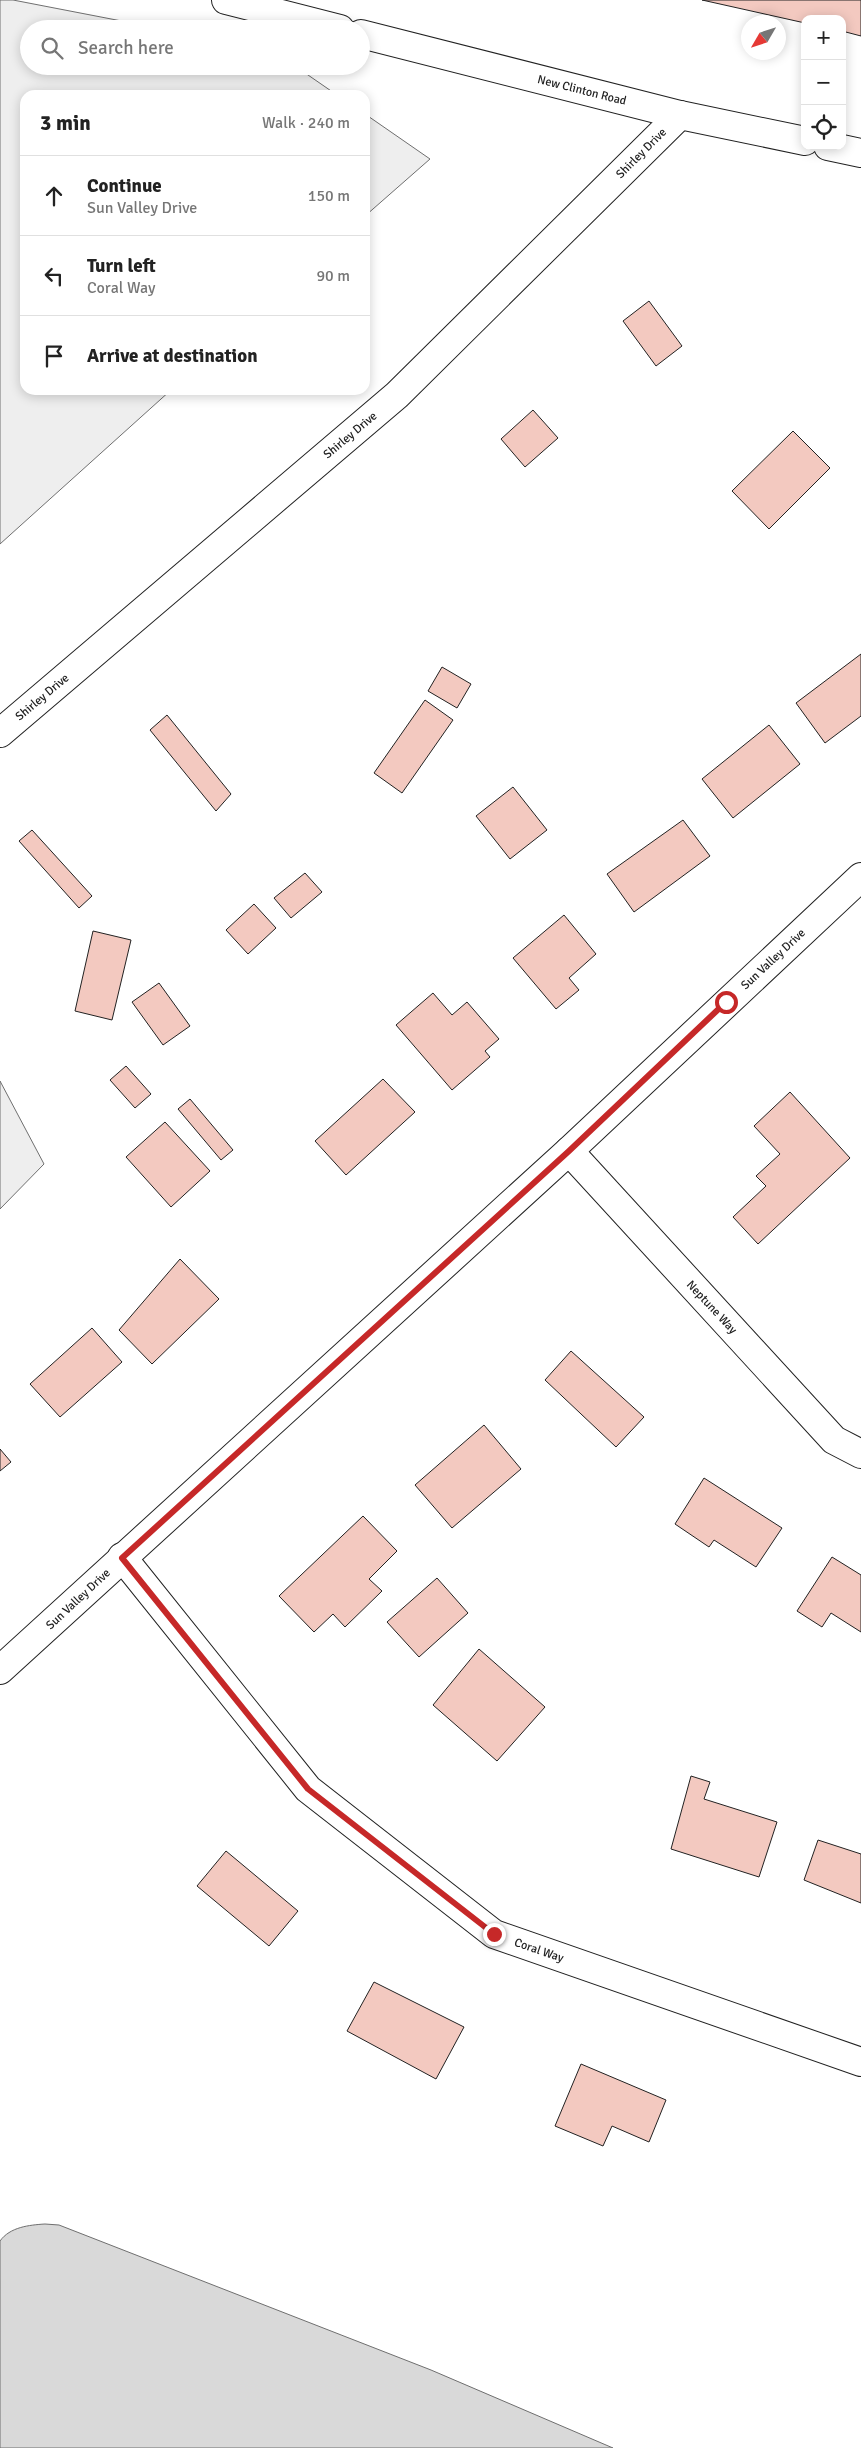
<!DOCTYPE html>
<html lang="en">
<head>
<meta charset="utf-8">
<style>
	:root { --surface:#fff; --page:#f6f6f6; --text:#222; --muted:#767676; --line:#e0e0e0 }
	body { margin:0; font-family:Signika,sans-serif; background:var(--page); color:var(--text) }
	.controls { position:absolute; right:15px; top:15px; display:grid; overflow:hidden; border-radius:10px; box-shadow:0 2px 12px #0003 }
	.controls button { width:45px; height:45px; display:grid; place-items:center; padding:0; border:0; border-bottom:1px solid var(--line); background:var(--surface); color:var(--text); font:25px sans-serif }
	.compass { position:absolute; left:741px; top:15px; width:45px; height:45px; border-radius:50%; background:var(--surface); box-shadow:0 2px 12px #0003; rotate:231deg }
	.stop { position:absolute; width:15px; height:15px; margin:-11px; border:4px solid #c62828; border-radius:50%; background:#fff }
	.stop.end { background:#c62828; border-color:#fff; box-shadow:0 1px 5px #0008 }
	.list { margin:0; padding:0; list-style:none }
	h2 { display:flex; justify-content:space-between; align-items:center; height:65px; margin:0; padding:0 20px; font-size:21px }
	h2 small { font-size:16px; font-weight:400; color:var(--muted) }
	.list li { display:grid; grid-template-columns:32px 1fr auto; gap:15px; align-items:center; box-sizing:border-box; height:80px; padding:0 20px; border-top:1px solid var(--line) }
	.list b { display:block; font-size:19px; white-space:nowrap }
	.list p { margin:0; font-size:16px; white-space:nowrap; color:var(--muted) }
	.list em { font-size:16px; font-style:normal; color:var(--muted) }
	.icon { flex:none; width:28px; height:28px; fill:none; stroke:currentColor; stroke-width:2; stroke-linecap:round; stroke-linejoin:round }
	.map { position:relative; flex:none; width:861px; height:2448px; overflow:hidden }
	.search { position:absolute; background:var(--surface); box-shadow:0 2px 12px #0003; left:20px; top:20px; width:350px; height:55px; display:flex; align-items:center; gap:12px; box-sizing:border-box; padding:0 18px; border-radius:28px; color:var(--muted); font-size:19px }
	.panel { position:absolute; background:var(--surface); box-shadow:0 2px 12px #0003; left:20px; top:90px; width:350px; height:305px; border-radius:15px }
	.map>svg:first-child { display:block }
</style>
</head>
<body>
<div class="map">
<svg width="861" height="2448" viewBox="0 0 861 2448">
	<rect width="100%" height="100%" fill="#fff"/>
	<g fill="#eee" stroke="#6f6f6f">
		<path d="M 0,0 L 13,0 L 163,29 L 29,29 L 29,66 L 295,66 L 337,95 L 25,95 L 25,390 L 171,390 L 0,544 Z"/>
		<path d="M 365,114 L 430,159 L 365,216 Z"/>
		<path d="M 0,1081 L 44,1164 L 0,1209 Z"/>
	</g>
	<path fill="#d9d9d9" stroke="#6f6f6f" d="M 45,2224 L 59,2225 L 431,2370 L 613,2448 L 0,2448 L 0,2241 C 10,2227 29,2225 45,2224 Z"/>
	<g fill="#f3c9c0" stroke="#222">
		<path d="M 702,0 L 861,0 L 861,36 L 842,31 L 842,19 L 805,19 L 805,23 Z"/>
		<path d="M 649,301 L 682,346 L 656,366 L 623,321 Z"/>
		<path d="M 533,410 L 558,438 L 525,467 L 501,439 Z"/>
		<path d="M 793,431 L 830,468 L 769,529 L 732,491 Z"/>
		<path d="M 861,654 L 861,716 L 825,743 L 796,703 Z"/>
		<path d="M 442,667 L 471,684 L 457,708 L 428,691 Z"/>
		<path d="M 425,700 L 453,720 L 402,793 L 374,773 Z"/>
		<path d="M 167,715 L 231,794 L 216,811 L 150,730 Z"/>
		<path d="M 769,725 L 800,764 L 733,818 L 702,779 Z"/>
		<path d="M 513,787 L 547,830 L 510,859 L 476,816 Z"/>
		<path d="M 683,820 L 710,856 L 634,912 L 607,874 Z"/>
		<path d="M 32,830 L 92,896 L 79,908 L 19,841 Z"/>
		<path d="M 305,873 L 322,892 L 291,918 L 274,898 Z"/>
		<path d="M 254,904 L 276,928 L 248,954 L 226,930 Z"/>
		<path d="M 564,915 L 596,954 L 569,978 L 579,990 L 556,1009 L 513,958 Z"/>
		<path d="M 93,931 L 131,940 L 112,1020 L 75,1011 Z"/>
		<path d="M 159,983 L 190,1026 L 163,1045 L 132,1002 Z"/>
		<path d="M 433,993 L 452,1015 L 467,1002 L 499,1039 L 485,1051 L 490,1057 L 452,1090 L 396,1025 Z"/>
		<path d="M 126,1066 L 151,1094 L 135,1108 L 110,1080 Z"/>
		<path d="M 383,1079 L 415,1112 L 346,1175 L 315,1141 Z"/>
		<path d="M 790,1092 L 850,1158 L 758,1244 L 733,1217 L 766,1186 L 756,1176 L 780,1154 L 754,1126 Z"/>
		<path d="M 190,1099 L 233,1150 L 221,1160 L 178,1109 Z"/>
		<path d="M 165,1122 L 210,1171 L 171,1207 L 126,1157 Z"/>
		<path d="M 180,1259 L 219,1299 L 152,1364 L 119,1330 Z"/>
		<path d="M 92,1328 L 122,1362 L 60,1417 L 30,1384 Z"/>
		<path d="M 571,1351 L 644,1417 L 616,1447 L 545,1380 Z"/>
		<path d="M 484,1425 L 521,1469 L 452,1528 L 415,1485 Z"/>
		<path d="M 0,1449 L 11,1462 L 0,1471 Z"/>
		<path d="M 704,1478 L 782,1528 L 756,1567 L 714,1540 L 709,1547 L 675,1524 Z"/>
		<path d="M 363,1516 L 397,1551 L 369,1579 L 382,1591 L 345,1627 L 333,1614 L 314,1632 L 279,1596 Z"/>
		<path d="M 832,1557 L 861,1575 L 861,1632 L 831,1613 L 822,1627 L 797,1611 Z"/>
		<path d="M 437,1578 L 468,1613 L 419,1657 L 387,1622 Z"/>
		<path d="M 479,1649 L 545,1707 L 497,1761 L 433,1705 Z"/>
		<path d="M 691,1776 L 710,1782 L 704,1799 L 777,1822 L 759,1877 L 671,1849 Z"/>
		<path d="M 818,1840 L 861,1854 L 861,1903 L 804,1880 Z"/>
		<path d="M 226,1851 L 298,1911 L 269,1946 L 197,1886 Z"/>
		<path d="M 374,1982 L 464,2027 L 436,2079 L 347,2031 Z"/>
		<path d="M 581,2064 L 666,2100 L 649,2142 L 612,2126 L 603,2146 L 555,2126 Z"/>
	</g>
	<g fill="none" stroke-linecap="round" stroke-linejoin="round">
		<g stroke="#222" stroke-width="30">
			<g id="minor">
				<path d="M 0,733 L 397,395 L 680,115"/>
				<path d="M 569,1151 L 834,1440 L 861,1454"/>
				<path d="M 122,1557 L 308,1789 L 494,1934 L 861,2062"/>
				<path d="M 0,1670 L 569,1151 L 861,877"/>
			</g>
		</g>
		<g stroke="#222" stroke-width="30">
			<g id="tertiary">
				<path d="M 226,0 L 340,29"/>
				<path d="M 361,34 L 680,115 L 805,141"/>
				<path d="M 828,146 L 861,153"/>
			</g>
		</g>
		<use href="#minor" stroke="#fff" stroke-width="28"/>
		<use href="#tertiary" stroke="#fff" stroke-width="28"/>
	</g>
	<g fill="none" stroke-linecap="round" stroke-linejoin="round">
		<path stroke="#c62828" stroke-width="6" d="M 494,1934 L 308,1789 L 122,1558 L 569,1151 L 726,1002"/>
	</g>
	<g text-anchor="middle" stroke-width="4" stroke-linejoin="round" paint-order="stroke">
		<g font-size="12" fill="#222" stroke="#fff">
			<text transform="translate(582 90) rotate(14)" y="4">New Clinton Road</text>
			<text transform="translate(641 153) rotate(-45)" y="4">Shirley Drive</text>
			<text transform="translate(350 435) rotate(-40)" y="4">Shirley Drive</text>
			<text transform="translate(42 697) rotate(-40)" y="4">Shirley Drive</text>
			<text transform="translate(773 959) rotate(-43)" y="4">Sun Valley Drive</text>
			<text transform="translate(712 1307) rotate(47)" y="4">Neptune Way</text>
			<text transform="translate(78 1599) rotate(-43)" y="4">Sun Valley Drive</text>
			<text transform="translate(539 1950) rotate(19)" y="4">Coral Way</text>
		</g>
	</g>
</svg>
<div class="controls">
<button>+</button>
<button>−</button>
<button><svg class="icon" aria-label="locate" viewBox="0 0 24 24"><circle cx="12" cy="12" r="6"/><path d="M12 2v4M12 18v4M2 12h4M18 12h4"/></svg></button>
</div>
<svg class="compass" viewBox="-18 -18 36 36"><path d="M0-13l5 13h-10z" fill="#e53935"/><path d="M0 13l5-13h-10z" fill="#767676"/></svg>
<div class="stop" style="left:726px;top:1002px"></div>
<div class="stop end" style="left:494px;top:1934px"></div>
<div class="search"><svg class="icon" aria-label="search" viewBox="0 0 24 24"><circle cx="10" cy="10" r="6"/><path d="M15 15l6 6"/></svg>Search here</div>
<section class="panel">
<h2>3 min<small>Walk · 240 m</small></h2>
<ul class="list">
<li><svg class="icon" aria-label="ahead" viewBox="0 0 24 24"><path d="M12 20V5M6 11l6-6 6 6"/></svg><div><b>Continue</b><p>Sun Valley Drive</p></div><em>150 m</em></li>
<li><svg class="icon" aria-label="left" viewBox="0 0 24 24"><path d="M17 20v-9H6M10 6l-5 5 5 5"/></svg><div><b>Turn left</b><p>Coral Way</p></div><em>90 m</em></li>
<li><svg class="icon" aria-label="arrive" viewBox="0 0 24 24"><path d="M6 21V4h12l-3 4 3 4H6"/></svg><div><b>Arrive at destination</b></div></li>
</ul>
</section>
</div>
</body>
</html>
